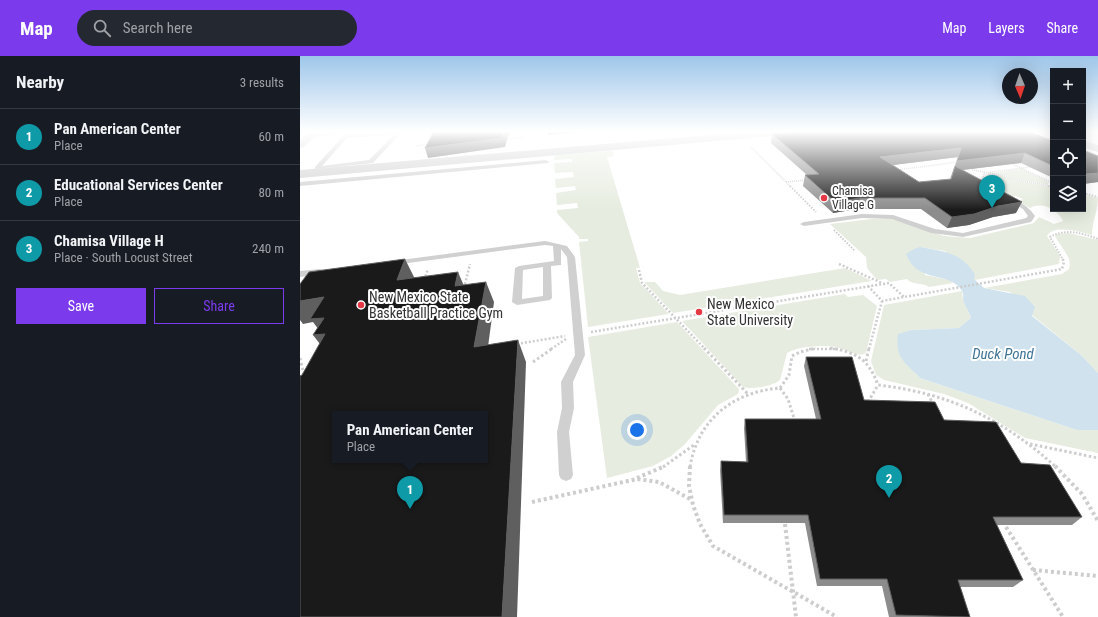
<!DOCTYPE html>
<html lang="en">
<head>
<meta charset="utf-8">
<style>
	:root { --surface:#171b24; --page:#242831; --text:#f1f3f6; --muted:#9ea1a6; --line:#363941; --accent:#7c3aed }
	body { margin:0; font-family:"Roboto Condensed",sans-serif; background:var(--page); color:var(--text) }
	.controls { position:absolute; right:12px; top:12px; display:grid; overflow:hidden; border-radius:0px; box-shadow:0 4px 16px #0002 }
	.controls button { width:36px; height:36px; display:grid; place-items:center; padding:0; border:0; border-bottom:1px solid var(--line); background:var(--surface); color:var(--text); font:20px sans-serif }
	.compass { position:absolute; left:702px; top:12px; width:36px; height:36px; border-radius:50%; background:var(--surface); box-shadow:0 4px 16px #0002; rotate:178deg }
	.you { position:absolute; left:337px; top:374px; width:14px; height:14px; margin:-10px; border:3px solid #fff; border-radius:50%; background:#1a73e8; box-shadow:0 0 0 6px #1a73e833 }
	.badge { display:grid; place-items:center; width:26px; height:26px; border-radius:50%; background:var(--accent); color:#fff; font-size:13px; font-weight:700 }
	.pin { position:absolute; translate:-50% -33px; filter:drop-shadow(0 1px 2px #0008) }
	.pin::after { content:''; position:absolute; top:21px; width:14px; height:12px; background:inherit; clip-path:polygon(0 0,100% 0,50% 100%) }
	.popup { position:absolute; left:32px; top:355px; width:156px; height:52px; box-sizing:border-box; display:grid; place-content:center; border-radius:0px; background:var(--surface); filter:drop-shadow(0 1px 3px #0005); font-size:13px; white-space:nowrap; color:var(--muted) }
	.popup b { font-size:15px; color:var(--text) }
	.popup::after { content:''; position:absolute; left:50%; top:100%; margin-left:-8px; border:8px solid transparent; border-top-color:var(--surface) }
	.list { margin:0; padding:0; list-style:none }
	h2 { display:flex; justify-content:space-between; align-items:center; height:52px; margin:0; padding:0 16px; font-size:17px }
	h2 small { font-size:13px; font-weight:400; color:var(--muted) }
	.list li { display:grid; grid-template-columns:26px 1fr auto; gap:12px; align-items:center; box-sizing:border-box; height:56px; padding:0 16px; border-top:1px solid var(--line) }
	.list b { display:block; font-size:15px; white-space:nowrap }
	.list p { margin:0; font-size:13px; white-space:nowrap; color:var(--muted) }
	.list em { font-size:13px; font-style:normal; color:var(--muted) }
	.actions { display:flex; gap:8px; padding:12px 16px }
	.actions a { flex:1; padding:9px 0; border:1px solid var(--accent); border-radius:0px; text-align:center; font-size:14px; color:var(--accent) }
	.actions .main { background:var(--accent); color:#fff }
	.icon { flex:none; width:22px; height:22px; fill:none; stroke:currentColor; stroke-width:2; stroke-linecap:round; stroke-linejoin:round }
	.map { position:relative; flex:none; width:798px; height:561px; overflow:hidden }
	header { display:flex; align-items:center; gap:24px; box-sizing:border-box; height:56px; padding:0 20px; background:var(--accent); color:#fff }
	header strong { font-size:19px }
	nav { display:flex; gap:22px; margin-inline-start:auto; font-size:14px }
	.search { width:280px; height:36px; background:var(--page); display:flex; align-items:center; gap:10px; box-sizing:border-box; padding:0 14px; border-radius:22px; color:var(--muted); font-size:15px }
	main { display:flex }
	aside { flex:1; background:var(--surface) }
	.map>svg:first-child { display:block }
</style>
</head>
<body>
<header>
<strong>Map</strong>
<div class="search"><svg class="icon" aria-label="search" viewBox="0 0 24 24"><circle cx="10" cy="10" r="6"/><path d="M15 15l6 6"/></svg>Search here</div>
<nav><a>Map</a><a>Layers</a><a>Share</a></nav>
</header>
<main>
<aside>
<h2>Nearby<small>3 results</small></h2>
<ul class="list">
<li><span class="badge" style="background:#0f9aa8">1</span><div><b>Pan American Center</b><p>Place</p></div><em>60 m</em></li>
<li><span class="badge" style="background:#0f9aa8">2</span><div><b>Educational Services Center</b><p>Place</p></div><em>80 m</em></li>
<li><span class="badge" style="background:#0f9aa8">3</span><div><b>Chamisa Village H</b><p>Place · South Locust Street</p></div><em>240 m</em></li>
</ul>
<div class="actions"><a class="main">Save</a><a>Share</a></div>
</aside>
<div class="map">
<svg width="798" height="561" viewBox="0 0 798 561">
	<rect width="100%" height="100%" fill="#fff"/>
	<g fill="#e6ecdf">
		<path d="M 309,95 L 313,95 L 314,100 L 307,101 L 340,212 L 336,212 L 340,227 L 369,258 L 288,271 L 279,186 L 288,185 L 288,183 L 279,183 L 279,181 L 257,157 L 257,154 L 278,152 L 277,147 L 257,149 L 256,137 L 276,134 L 275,130 L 256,132 L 255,123 L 274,121 L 273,116 L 255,117 L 254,107 L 272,106 L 272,103 L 254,104 L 254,101 L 257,99 Z"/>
		<path d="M 722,113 L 749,126 L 748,129 L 693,117 Z"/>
		<path d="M 688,117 L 753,132 L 753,153 L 783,153 L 783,138 L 798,142 C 798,155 792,166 792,179 C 781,176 753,168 747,180 L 760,200 L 759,208 L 675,224 L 645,195 L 620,191 L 625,219 L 650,224 L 653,227 L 629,231 C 623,226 613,230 607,223 L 590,226 L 586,223 L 577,224 L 567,212 L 566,201 L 530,168 L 572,163 L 592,163 L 644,180 L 670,182 L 734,167 L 739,161 L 754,168 L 763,165 C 758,154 743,145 730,152 L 718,145 L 723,143 L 716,140 L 711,141 L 682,125 L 686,124 Z"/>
		<path d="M 769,177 L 798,184 L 798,317 L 781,299 L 732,259 L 710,236 L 684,232 L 762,218 L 769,213 C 773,201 760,191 755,180 L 758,178 Z"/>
		<path d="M 545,212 L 572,225 L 373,257 L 344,226 L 355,226 L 363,235 L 380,239 Z"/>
		<path d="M 662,235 L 663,244 L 671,262 L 659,272 L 612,274 L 601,302 L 620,322 L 777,374 L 798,374 L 798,397 L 725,382 L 668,347 L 644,338 L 584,324 L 576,319 L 571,305 L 584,249 Z"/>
		<path d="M 545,238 L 548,241 L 563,239 L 577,250 L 566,297 C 557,302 546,293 536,291 C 522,289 499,290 487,297 L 480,324 C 473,330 452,334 443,331 L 382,265 Z"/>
		<path d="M 377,266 L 439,333 L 438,338 L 418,349 L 385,388 L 371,400 L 353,410 L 307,422 L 288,281 Z"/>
	</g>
	<path fill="#cfe2ee" d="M 620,191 C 643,195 663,197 675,219 L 674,223 L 684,232 L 725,240 L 735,251 L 732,260 L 781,299 L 798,317 L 798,374 L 777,374 L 620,322 C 604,305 595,303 598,278 L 612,274 L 659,272 L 671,262 C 669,256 665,250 663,244 C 663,242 664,238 662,235 C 650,214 618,229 606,198 L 614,193 Z"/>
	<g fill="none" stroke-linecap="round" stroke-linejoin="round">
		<g stroke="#cdcdcd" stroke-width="1.5" stroke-dasharray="1 1" stroke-linecap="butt">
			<path d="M 204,83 L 226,81"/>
			<path d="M 116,90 L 130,88"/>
			<path d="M 451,91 L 491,131"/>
			<path d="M 710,107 L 753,127 L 750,130"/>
			<path d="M 596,114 L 658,106"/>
			<path d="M 672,114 L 685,116"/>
			<path d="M 690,117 L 753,131"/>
			<path d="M 677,124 L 683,123 L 684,117 L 730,111"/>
			<path d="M 486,126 L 506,124"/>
		</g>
		<g stroke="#cdcdcd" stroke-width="2" stroke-dasharray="1.5 1.5" stroke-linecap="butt">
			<path d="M 490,130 L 516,156"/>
			<path d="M 748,130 L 753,131"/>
			<path d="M 783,137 L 798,141"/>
			<path d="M 534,174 L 555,195"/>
			<path d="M 762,202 L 750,181 C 766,172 782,177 798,183"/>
		</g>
		<g stroke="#cdcdcd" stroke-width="2.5" stroke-dasharray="2 2" stroke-linecap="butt">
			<path d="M 539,208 L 582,227"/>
			<path d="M 339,214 L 342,227 L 405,293"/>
			<path d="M 124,224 L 128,213"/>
			<path d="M 568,230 L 582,245 L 762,213 L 764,206 L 762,201"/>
			<path d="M 164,232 L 170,208"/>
			<path d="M 291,276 L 589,227 L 604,241"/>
			<path d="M 217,288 L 265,280"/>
			<path d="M 251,293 L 266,283"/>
			<path d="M 509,293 L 538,293"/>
			<path d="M 569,293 L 582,245"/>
		</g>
		<g stroke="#cdcdcd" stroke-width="3" stroke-dasharray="2.5 2.5" stroke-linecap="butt">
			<path d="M 404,292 L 448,338"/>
			<path d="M 530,292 C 557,296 569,304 578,329"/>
			<path d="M 0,302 L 4,319"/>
			<path d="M 566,305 L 569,292"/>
			<path d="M 233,306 L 253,292"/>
			<path d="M 480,332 L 488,343 L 494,362"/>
			<path d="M 628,338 L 633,348"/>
			<path d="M 568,346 L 578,329 C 649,337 703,363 756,411"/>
			<path d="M 730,388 L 798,402"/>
			<path d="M 363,411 L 394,389"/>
			<path d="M 390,411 C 398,363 433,336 480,332 L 489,319 L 492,300 L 500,296 L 516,292"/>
		</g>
		<g stroke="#cdcdcd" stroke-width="4" stroke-dasharray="3 3" stroke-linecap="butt">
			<path d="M 390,410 L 389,430 L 393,449 L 400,468 L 413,490 L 537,561"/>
			<path d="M 755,410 L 782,438 L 798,465"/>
			<path d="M 337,422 L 365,410"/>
			<path d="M 232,446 L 337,423 L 359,426 L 390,443"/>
			<path d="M 485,468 L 496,561"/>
			<path d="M 706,471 L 763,561"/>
			<path d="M 733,514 L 798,520"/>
		</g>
		<g fill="#d0d0d0" fill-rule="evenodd">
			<path d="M 37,75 L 53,75 L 50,79 L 99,76 L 101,77 L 73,107 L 15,113 L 15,111 L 47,76 L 9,82 L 7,81 ZM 94,79 L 69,104 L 22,110 L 47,82 Z"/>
			<path d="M 246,104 L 249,106 L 248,107 L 0,130 L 0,126 Z"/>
			<path d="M 710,141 C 720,145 729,151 735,160 L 731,166 L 663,181 L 631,177 L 592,163 L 562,162 L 504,170 L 500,168 L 504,166 L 562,158 L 593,159 L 635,173 L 663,177 L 726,162 L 728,160 L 723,153 L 708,144 L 707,143 Z"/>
			<path d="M 245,185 L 267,190 L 275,201 L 285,299 L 273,326 L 274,352 L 269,376 L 273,419 L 271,423 L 266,425 L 261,423 L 259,419 L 257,376 L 262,352 L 261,326 L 275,299 L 267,201 L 261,193 L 261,209 L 251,210 L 252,242 L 250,244 L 217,249 L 212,246 L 215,212 L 219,210 L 254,205 L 253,190 L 245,189 L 93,209 L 89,207 L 93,205 ZM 243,211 L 243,240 L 222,243 L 223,214 Z"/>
			<path d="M 20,213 L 23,214 L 23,218 L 0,221 L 0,215 Z"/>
		</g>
		<g fill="#d0d0d0" fill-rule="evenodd">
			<path d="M 10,75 L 21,75 L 4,91 L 0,92 L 0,84 Z"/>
			<path d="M 747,75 L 753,75 L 753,78 L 749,77 Z"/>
			<path d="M 783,84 L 798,89 L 798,96 L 783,91 Z"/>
		</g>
		<path fill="#d0d0d0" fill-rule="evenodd" d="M 456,75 L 501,75 L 496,78 L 0,122 L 0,114 Z"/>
	</g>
	<g fill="#8c8c8c" fill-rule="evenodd">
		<path d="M 472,78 L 748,83 L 753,83 L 753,122 L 721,107 L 663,114 L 716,157 L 693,161 L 669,169 L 647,172 L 621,153 L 557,153 L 533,157 L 503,130 L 505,119 L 507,119 L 471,87 ZM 658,101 L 650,123 L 619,126 L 592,109 Z"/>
		<path d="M 783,94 L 798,100 L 798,126 L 783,128 Z"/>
		<path d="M 506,301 L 564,344 L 644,364 L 721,407 L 782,461 L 772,469 L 697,469 L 723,524 L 713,531 L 660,531 L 670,561 L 589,561 L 582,530 L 517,530 L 505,467 L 423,467 L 420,414 L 421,405 L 446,406 L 444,372 L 445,363 L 516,363 L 504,310 Z"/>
	</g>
	<g fill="#5f5f5f">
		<path d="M 204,75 L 211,75 L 210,78 L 208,80 L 205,91 L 128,102 L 125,92 Z"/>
		<path d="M 247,75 L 283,75 L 283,76 L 248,79 Z"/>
		<path d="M 661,92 L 658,101 L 577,111 L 580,101 Z"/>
		<path d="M 725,97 L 721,107 L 653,115 L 655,110 L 653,115 L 657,105 Z"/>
		<path d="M 798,117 L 798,126 L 783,128 L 783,124 L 786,118 Z"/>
		<path d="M 560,142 L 557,153 L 533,157 L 535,146 Z"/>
		<path d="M 722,146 L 716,157 L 693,161 L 669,169 L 647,172 L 652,161 L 698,150 Z"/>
		<path d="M 105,203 L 115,223 L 97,224 Z"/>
		<path d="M 158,216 L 167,237 L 155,230 Z"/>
		<path d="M 186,226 L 194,246 L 185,313 L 174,291 Z"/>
		<path d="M 24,241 L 30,301 L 13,279 L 22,278 L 13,266 L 3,268 L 0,264 L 0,245 Z"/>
		<path d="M 218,284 L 226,306 L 217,561 L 202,561 Z"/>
	</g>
	<g fill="#1a1a1a" stroke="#5f5f5f" fill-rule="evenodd">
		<path d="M 134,75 L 204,75 L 202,82 L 125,92 Z"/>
		<path d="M 507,75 L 728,75 L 748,83 L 753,83 L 753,110 L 725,97 L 657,105 L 661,92 L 580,101 L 619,126 L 651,123 L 655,110 L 722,146 L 698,150 L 674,158 L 652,161 L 625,142 L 560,142 L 535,146 L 505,119 L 519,118 L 472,78 Z"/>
		<path d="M 783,94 L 798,100 L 798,117 L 786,118 L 783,117 Z"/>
		<path d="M 105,203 L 97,224 L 158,216 L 155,230 L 186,226 L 174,291 L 218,284 L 202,561 L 0,561 L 0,320 L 2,319 L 25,278 L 13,279 L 24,262 L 10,263 L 24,241 L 0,245 L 0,228 L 9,216 ZM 35,358 L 185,358 L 185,404 L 35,404 Z"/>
		<path d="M 506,301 L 552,301 L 564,344 L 635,346 L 644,364 L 696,366 L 721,407 L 750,409 L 782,461 L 693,461 L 723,524 L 658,524 L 670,561 L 596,559 L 587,523 L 520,523 L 508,459 L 424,459 L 421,405 L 448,406 L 445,363 L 521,363 Z"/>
	</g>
	<linearGradient id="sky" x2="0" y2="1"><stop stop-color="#9ec6ea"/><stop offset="0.49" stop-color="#fff"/><stop offset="1" stop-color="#fff" stop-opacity="0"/></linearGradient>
	<rect width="798" height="154" fill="url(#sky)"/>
	<g fill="#e63946" stroke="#fff" stroke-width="1.5">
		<circle cx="524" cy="142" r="4"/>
		<circle cx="61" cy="249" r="4"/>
		<circle cx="399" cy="256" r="4"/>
	</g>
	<g text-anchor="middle" stroke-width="4" stroke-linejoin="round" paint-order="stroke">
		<g font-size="12" fill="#333" stroke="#fff" text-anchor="start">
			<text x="532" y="139">Chamisa<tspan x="532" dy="14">Village G</tspan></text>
		</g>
		<g font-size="14" fill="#333" stroke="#fff" text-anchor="start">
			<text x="69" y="246">New Mexico State<tspan x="69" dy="16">Basketball Practice Gym</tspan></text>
			<text x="407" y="253">New Mexico<tspan x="407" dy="16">State University</tspan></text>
		</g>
		<g font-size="15" font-style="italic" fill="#3f7597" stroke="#fff">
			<text x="703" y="303">Duck Pond</text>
		</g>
	</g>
</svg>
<div class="controls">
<button>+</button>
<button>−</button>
<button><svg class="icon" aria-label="locate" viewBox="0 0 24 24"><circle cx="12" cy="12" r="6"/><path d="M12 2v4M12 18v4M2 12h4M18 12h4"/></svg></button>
<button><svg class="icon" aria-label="layers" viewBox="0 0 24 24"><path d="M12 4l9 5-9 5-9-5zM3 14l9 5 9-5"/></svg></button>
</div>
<svg class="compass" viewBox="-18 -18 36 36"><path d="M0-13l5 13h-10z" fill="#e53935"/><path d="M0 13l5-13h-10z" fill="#9ea1a6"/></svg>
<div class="you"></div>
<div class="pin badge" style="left:110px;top:453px;background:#0f9aa8">1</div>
<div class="popup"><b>Pan American Center</b>Place</div>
<div class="pin badge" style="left:589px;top:442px;background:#0f9aa8">2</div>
<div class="pin badge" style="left:692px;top:152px;background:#0f9aa8">3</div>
</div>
</main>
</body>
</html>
